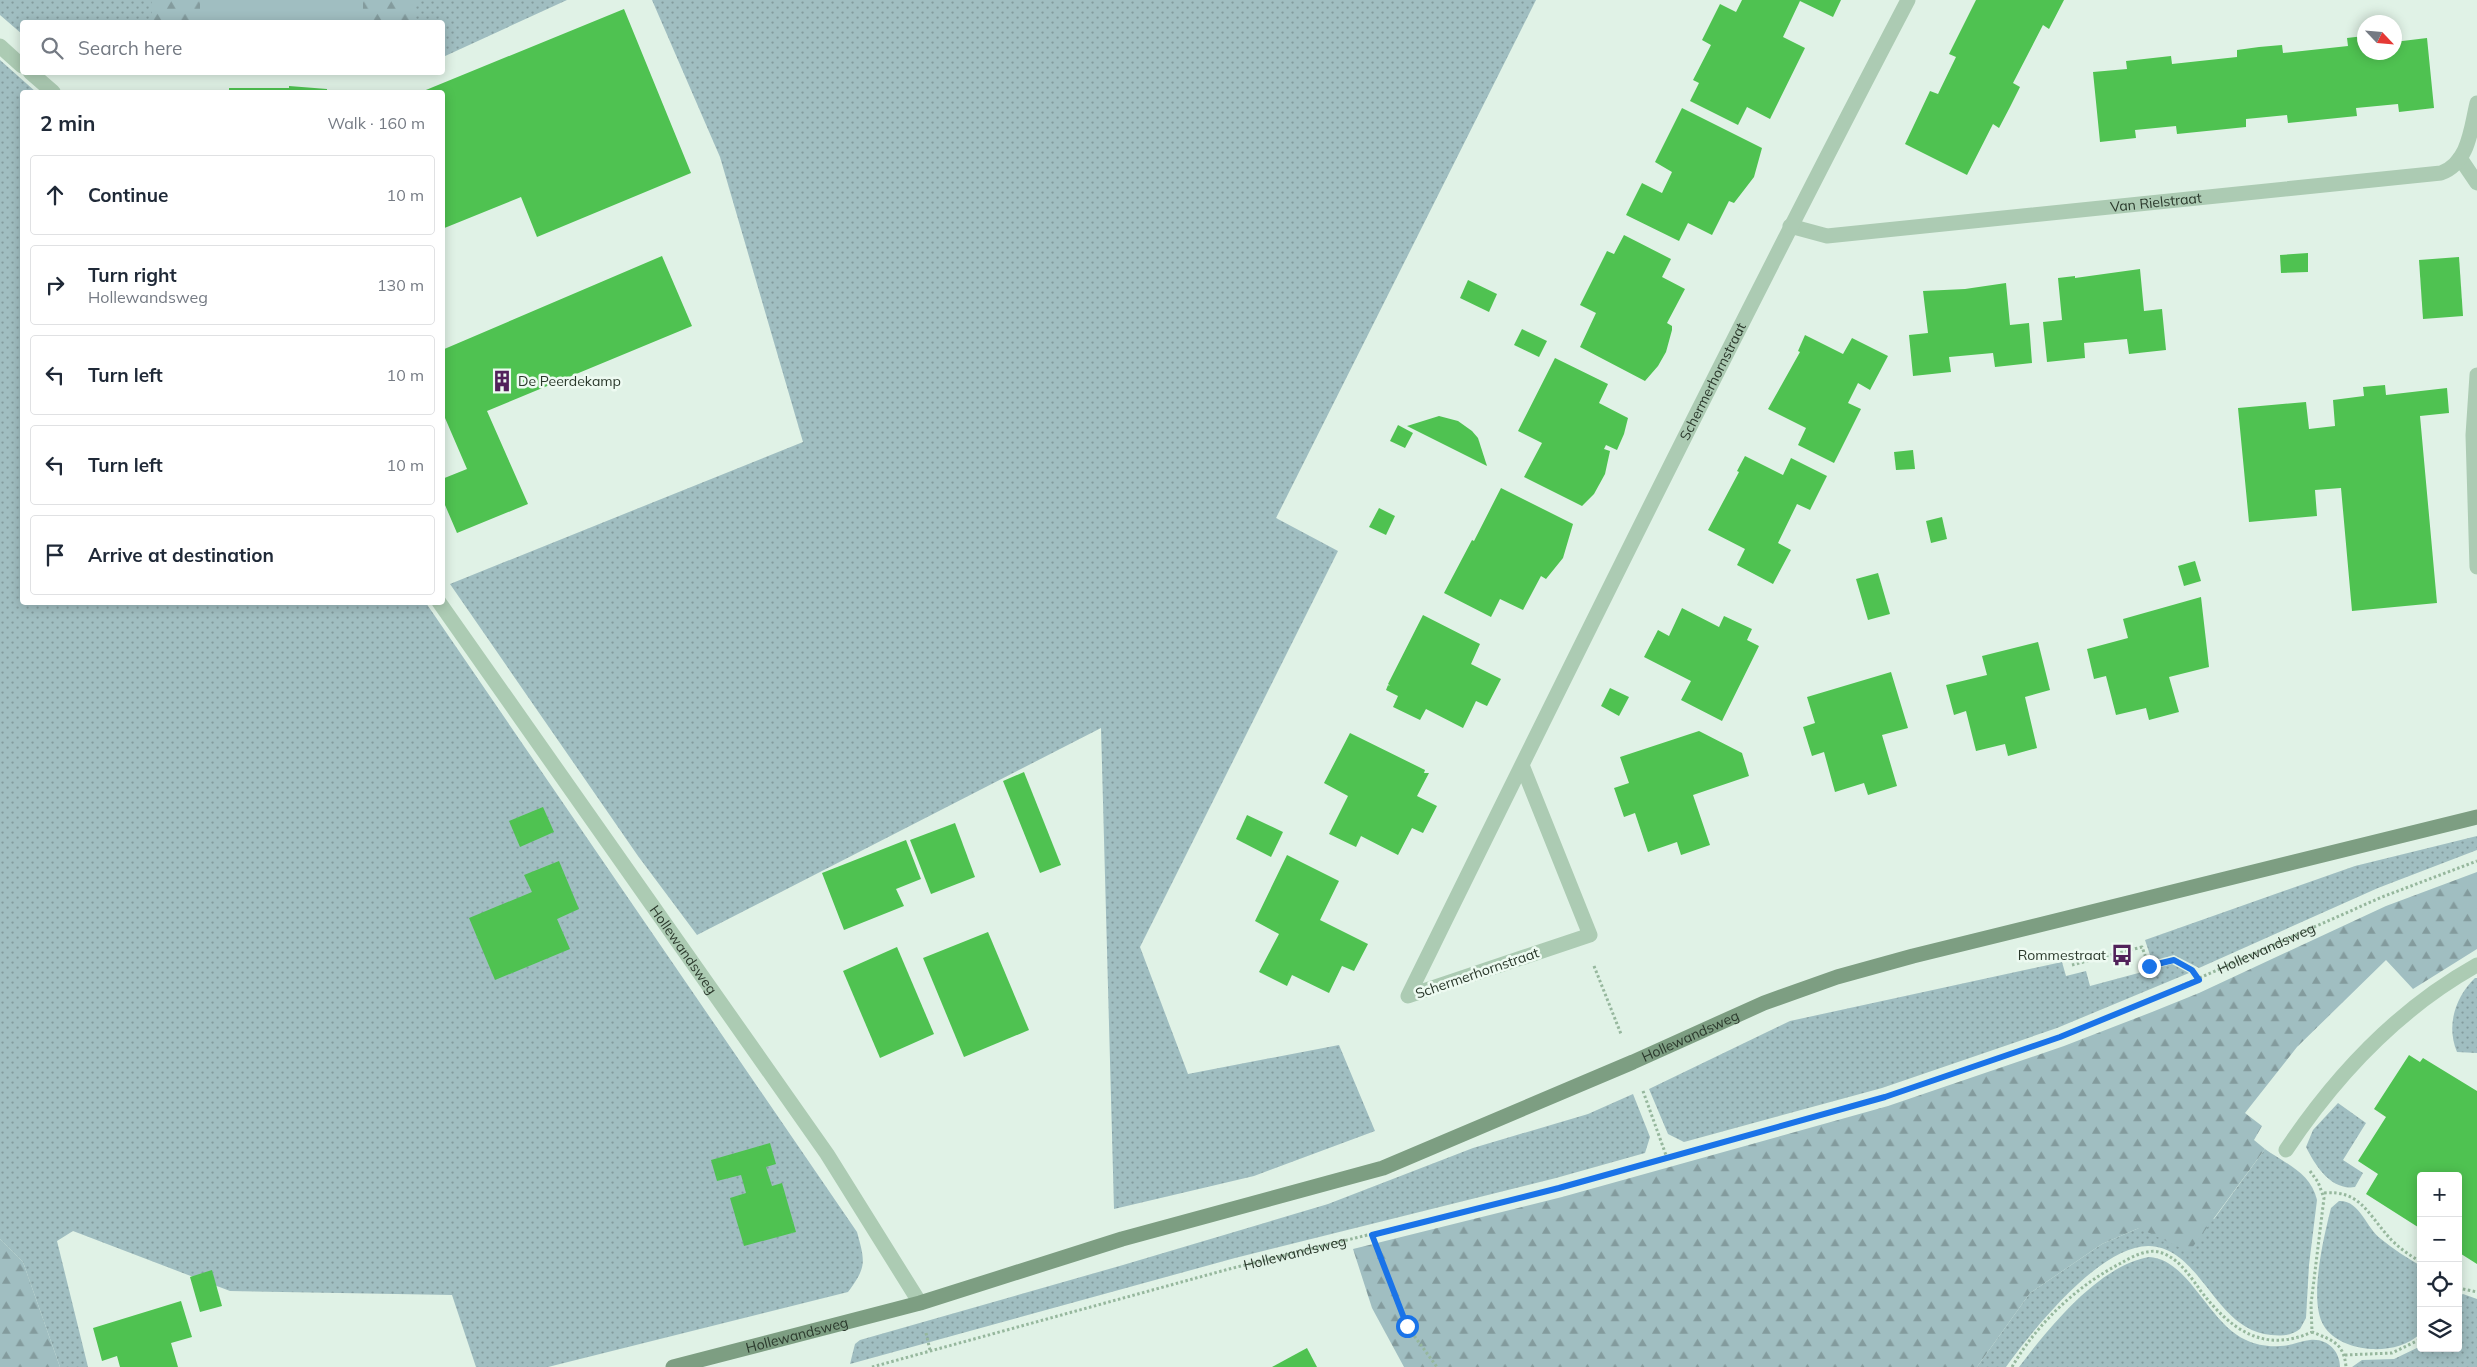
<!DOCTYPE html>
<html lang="en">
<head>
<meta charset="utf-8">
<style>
	:root { --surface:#fff; --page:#f6f6f7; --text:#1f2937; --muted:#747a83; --line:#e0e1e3 }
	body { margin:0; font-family:Mulish,sans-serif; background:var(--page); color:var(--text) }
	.controls { position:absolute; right:15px; bottom:15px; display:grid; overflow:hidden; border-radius:5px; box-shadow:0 2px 12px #0003 }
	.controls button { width:45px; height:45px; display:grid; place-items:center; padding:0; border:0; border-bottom:1px solid var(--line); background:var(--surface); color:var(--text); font:25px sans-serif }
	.compass { position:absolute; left:2357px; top:15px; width:45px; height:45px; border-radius:50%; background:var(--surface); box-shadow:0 2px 12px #0003; rotate:116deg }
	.stop { position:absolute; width:15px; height:15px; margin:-11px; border:4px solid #1a73e8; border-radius:50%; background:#fff }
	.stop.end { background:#1a73e8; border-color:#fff; box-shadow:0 1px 5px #0008 }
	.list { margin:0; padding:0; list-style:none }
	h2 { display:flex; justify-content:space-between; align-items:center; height:65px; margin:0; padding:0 20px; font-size:21px }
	h2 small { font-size:16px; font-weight:400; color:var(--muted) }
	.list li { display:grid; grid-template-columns:32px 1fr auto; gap:15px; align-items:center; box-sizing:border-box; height:80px; margin:0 10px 10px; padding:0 10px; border:1px solid var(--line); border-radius:5px }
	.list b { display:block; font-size:19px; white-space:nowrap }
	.list p { margin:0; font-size:16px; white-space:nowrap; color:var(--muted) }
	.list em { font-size:16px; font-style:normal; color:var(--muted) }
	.icon { flex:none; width:28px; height:28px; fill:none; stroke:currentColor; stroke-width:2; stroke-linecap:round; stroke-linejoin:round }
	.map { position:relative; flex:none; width:2477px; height:1367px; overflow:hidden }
	.search { position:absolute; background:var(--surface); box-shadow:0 2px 12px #0003; left:20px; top:20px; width:425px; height:55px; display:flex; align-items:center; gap:12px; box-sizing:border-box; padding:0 18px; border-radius:5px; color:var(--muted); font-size:19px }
	.panel { position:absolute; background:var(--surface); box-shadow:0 2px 12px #0003; left:20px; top:90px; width:425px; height:515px; border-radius:5px }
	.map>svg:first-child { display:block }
</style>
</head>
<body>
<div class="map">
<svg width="2477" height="1367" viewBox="0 0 2477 1367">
	<defs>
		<pattern id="grass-dots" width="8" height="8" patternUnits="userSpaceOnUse" patternTransform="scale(1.25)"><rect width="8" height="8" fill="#a0bec1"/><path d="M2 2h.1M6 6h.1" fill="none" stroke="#839b9d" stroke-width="1.8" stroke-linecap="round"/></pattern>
		<pattern id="forest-firs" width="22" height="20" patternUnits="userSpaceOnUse" patternTransform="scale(1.25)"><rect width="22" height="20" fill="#a0bec1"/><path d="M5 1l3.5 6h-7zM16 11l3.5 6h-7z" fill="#839b9d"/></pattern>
	</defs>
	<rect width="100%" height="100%" fill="#e0f2e6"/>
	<g fill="url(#grass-dots)">
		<path d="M 0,0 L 152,0 L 152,22 L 22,22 L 22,34 L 0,15 Z"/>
		<path d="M 414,0 L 567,0 L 443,57 L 442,22 L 414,22 Z"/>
		<path d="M 652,0 L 1536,0 L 1276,518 L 1338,551 L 1140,947 L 1188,1074 L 1339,1045 L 1375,1131 L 1254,1176 L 1114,1209 L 1101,728 L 697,935 L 638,856 L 450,584 L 803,442 L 720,157 Z"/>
		<path d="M 0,60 L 36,92 L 22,92 L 22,602 L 426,603 L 857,1232 C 865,1261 867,1267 848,1292 L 548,1367 L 476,1367 L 452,1295 L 230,1291 L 73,1231 L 57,1241 L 88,1367 L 60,1367 L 23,1262 L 0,1239 Z"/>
		<path d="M 2477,836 L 2477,850 L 2378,888 L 2199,968 L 2174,955 L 2152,961 L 2145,940 L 2355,866 Z"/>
		<path d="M 2062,962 L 2066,976 L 2086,971 L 2090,986 L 2172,964 L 2189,973 L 2057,1028 L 1882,1088 L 1684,1142 L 1668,1134 L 1649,1089 L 1790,1021 Z"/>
		<path d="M 2475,978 L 2477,978 L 2477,1053 L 2457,1052 C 2446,1026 2455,997 2475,978 Z"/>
		<path d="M 1633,1094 L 1650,1137 L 1645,1153 L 1556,1178 L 1235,1258 L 850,1364 L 855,1344 L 860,1340 L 1123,1265 L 1328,1204 L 1473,1148 L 1588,1114 Z"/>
		<path d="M 2338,1103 L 2366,1123 L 2343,1160 L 2363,1173 L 2355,1187 C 2331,1191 2315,1165 2306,1147 L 2313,1130 Z"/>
		<path d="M 2265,1149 C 2286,1164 2311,1173 2317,1200 L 2309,1265 L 2306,1318 L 2300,1329 C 2291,1336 2282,1336 2271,1335 C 2214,1330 2202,1248 2149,1246 C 2100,1245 2032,1331 2006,1367 L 1977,1367 L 2030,1293 L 2102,1244 L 2139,1228 L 2214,1219 Z"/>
		<path d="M 2339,1201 C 2360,1200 2366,1228 2381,1239 C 2393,1249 2407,1258 2421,1266 L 2421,1333 C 2408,1346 2388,1350 2371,1349 C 2354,1348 2333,1341 2324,1326 C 2308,1301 2324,1236 2331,1208 Z"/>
		<path d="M 2149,1257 C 2189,1259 2208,1323 2246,1340 C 2256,1345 2269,1347 2280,1346 C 2291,1346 2300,1341 2310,1340 C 2327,1338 2340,1351 2340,1367 L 2019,1367 C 2049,1328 2098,1266 2149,1257 Z"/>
		<path d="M 2463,1294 L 2477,1299 L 2477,1367 L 2352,1367 L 2362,1360 L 2394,1359 L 2421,1346 L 2421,1348 L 2458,1348 L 2458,1297 Z"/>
	</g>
	<g fill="url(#forest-firs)">
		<rect x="152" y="0" width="48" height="22"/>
		<rect x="363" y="0" width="51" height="22"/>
		<path d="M 2477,872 L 2477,949 L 2413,989 L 2386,960 L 2297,1047 L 2245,1113 L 2262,1126 L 2254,1140 L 2265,1149 L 2189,1252 L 2139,1228 L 2102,1244 L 2030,1293 L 1977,1367 L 1404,1367 L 1372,1308 L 1353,1249 L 1562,1197 L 1888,1106 L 2064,1046 L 2152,1012 L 2199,993 L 2386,906 Z"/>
		<path d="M 0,1239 L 23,1262 L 60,1367 L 0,1367 Z"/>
	</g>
	<rect fill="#a0bec1" x="200" y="0" width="163" height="22"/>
	<g fill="#4fc251">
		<path d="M 1742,0 L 1841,0 L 1833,17 L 1800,1 L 1783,37 L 1805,48 L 1770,119 L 1747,107 L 1738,125 L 1690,101 L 1699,83 L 1693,80 L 1711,45 L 1702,40 L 1720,4 L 1736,12 Z"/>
		<path d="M 1976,0 L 2064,0 L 2049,29 L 2043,25 L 2013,83 L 2020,87 L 2010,107 L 1999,128 L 1993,124 L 1967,175 L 1905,144 L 1930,91 L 1938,94 L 1956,57 L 1949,54 Z"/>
		<path d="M 624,9 L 691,173 L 537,237 L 521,197 L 442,229 L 442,92 L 421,92 Z"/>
		<path d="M 2364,36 L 2364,52 L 2394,52 L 2394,42 L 2427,38 L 2434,108 L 2399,112 L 2398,104 L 2356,108 L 2357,116 L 2288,123 L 2287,115 L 2246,119 L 2246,127 L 2177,134 L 2176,126 L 2135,130 L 2136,138 L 2100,142 L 2093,72 L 2127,69 L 2126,61 L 2171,56 L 2172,64 L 2237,57 L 2237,50 L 2259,47 L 2282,45 L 2283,53 L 2348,46 L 2347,38 Z"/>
		<path d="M 289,86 L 327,89 L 327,92 L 229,92 L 229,88 L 289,88 Z"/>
		<path d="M 1682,108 L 1762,148 L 1754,177 L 1734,203 L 1729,201 L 1712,235 L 1688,223 L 1679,241 L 1626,215 L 1642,183 L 1662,193 L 1672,172 L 1655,162 Z"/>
		<path d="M 1624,235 L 1671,259 L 1662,277 L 1685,289 L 1667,323 L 1672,326 L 1672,330 L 1666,352 L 1658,366 L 1645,381 L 1580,347 L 1596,313 L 1580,305 L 1607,251 L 1614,254 Z"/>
		<path d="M 2308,253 L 2308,272 L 2281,273 L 2280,255 Z"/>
		<path d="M 662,256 L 692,326 L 487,411 L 528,504 L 457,533 L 442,498 L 442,479 L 467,469 L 442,411 L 442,350 Z"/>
		<path d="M 2459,257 L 2463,316 L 2423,319 L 2419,260 Z"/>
		<path d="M 2140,269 L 2144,311 L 2162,309 L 2166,350 L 2129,354 L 2127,339 L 2084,343 L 2085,358 L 2047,362 L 2043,322 L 2062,320 L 2058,278 L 2075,276 L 2075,278 Z"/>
		<path d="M 1468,280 L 1497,294 L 1489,312 L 1460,298 Z"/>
		<path d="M 2006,283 L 2010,325 L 2029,323 L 2032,363 L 1995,367 L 1993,353 L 1949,357 L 1951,372 L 1913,376 L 1909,335 L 1928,333 L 1923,291 L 1965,289 Z"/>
		<path d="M 1522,329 L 1547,341 L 1539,357 L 1514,345 Z"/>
		<path d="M 1805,335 L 1843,354 L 1852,338 L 1888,356 L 1870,390 L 1858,383 L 1848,403 L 1861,409 L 1834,463 L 1798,445 L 1806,428 L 1768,409 L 1800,352 L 1798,351 Z"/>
		<path d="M 1555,358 L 1608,384 L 1599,403 L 1628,418 L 1624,434 L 1617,450 L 1606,445 L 1604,449 L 1610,451 L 1605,474 L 1594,494 L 1582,506 L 1524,477 L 1542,443 L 1518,431 Z"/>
		<path d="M 2385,385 L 2386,395 L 2447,388 L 2449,413 L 2420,416 L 2437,603 L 2352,611 L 2341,488 L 2315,490 L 2317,516 L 2249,522 L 2238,408 L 2306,402 L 2309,429 L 2335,426 L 2333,400 L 2364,396 L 2363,387 Z"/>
		<path d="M 1439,416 L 1458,421 L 1472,431 L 1478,438 L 1487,466 L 1407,426 Z"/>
		<path d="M 1398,425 L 1413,433 L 1405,448 L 1390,441 Z"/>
		<path d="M 1913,450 L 1915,469 L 1896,470 L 1894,452 Z"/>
		<path d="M 1745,456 L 1783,475 L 1791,458 L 1827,476 L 1810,510 L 1797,504 L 1778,543 L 1791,550 L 1773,584 L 1737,565 L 1745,549 L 1708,530 L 1739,472 L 1737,471 Z"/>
		<path d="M 1501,488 L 1573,524 L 1563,558 L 1546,579 L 1541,576 L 1523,610 L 1500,599 L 1491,617 L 1444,593 L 1472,540 L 1474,541 Z"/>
		<path d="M 1379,508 L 1395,516 L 1386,535 L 1369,527 Z"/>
		<path d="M 1942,517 L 1947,539 L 1931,543 L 1926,521 Z"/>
		<path d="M 2195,561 L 2201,581 L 2184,586 L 2178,566 Z"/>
		<path d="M 1878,573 L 1890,614 L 1868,620 L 1856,579 Z"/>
		<path d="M 2201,597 L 2209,667 L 2169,677 L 2179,712 L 2149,720 L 2146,708 L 2116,715 L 2106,676 L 2094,679 L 2087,649 L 2128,638 L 2123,619 Z"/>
		<path d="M 1682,608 L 1719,627 L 1724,616 L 1752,629 L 1747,640 L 1759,646 L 1722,721 L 1681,700 L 1691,681 L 1644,657 L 1658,630 L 1669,636 Z"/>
		<path d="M 1423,615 L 1480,644 L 1471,664 L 1501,679 L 1487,706 L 1476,701 L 1463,728 L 1426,709 L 1420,720 L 1393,707 L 1398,696 L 1386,690 L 1388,685 L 1390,686 L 1388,684 Z"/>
		<path d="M 2038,642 L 2050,690 L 2025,697 L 2037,748 L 2008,756 L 2005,744 L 1976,751 L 1966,711 L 1954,715 L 1946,685 L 1987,675 L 1982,656 Z"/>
		<path d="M 1891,672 L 1908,728 L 1882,735 L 1897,786 L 1868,795 L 1864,783 L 1835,792 L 1824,752 L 1812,756 L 1803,727 L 1815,723 L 1807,697 Z"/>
		<path d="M 1610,688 L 1629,697 L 1619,716 L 1601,706 Z"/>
		<path d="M 1699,731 L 1742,753 L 1749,776 L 1693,795 L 1710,845 L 1681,855 L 1677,842 L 1648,852 L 1635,813 L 1624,817 L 1614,788 L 1629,783 L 1620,757 Z"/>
		<path d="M 1350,733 L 1425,770 L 1424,773 L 1429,773 L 1417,796 L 1437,806 L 1423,833 L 1412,828 L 1398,855 L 1361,836 L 1356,847 L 1329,834 L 1348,796 L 1324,783 Z"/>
		<path d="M 1024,772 L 1061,865 L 1040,873 L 1003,781 Z"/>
		<path d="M 543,807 L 554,832 L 520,847 L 509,821 Z"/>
		<path d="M 1247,815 L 1283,832 L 1271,857 L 1236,839 Z"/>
		<path d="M 955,823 L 975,877 L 931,894 L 910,840 Z"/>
		<path d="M 906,840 L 921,879 L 896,889 L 904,906 L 844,930 L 822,873 Z"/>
		<path d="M 1287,855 L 1339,881 L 1320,920 L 1368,944 L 1354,971 L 1342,966 L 1329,993 L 1292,975 L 1287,986 L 1259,972 L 1279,934 L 1255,921 Z"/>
		<path d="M 559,861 L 579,909 L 557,919 L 570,949 L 495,980 L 469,918 L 532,892 L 524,875 Z"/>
		<path d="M 988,932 L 1029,1030 L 964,1057 L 923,958 Z"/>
		<path d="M 897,947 L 934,1034 L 880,1058 L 843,971 Z"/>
		<path d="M 2409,1055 L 2420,1062 L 2423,1058 L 2477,1091 L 2477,1264 L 2458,1252 L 2458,1176 L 2421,1176 L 2421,1229 L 2366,1194 L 2378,1174 L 2358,1161 L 2386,1117 L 2374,1109 Z"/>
		<path d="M 770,1143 L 776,1164 L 766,1167 L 772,1186 L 782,1183 L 796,1232 L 744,1246 L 730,1198 L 746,1193 L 741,1175 L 717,1181 L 711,1160 Z"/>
		<path d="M 212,1270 L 222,1306 L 200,1312 L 190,1277 Z"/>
		<path d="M 181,1301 L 192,1337 L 171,1343 L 178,1367 L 120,1367 L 117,1356 L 102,1361 L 93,1328 Z"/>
		<path d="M 1307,1348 L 1317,1367 L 1272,1367 Z"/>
	</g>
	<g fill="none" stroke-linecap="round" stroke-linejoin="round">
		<g stroke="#96b79d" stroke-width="3" stroke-dasharray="2.5 2.5" stroke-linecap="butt">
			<path d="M 2072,965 L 2142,947 L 2149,966 L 2174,960 L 2192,969 L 2199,980"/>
			<path d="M 1594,966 L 1621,1034"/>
			<path d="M 1643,1091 L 1667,1158"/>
			<path d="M 2310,1171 L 2318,1182 L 2324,1198 L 2311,1304 L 2312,1332 C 2332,1340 2344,1343 2346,1367"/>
			<path d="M 2324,1193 C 2359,1190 2367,1212 2387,1235 C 2396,1246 2409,1255 2421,1262"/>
			<path d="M 1372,1235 L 1407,1326 L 1437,1367"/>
			<path d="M 2458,1288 L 2477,1292"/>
			<path d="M 926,1333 L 930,1350"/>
			<path d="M 2345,1355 L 2392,1353 L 2421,1339"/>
			<path id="s1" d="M 872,1367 L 1229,1269 L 1559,1188 L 1885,1097 L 2060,1037 L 2109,1018 L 2382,897 L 2477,861"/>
			<path d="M 2012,1367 C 2038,1322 2078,1285 2123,1262 C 2133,1256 2148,1249 2159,1252 C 2178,1257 2190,1276 2200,1290 C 2230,1329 2263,1354 2312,1332"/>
		</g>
		<g stroke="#accbb3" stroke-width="15">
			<path d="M 2460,158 L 2477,183"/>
			<path d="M 2477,375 L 2473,435 L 2477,567"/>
		</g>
		<g stroke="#accbb3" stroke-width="15">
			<path d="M 0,46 L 22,66"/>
			<path d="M 30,72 L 53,92"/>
			<path id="s2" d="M 1790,226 L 1827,236 L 2441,173 C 2469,163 2471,128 2477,103"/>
			<path id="s3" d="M 439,602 L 827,1154 L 920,1303"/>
			<path id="s4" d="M 1522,765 L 1590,935 L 1408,996 C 1572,663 1736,329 1908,0"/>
			<path d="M 2286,1150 C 2336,1075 2398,1009 2477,965"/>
		</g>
		<path stroke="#7d9e82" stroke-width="15" id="s5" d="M 673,1367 L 920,1303 L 1122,1239 L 1383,1168 L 1633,1062 L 1764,1003 L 1837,977 L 1913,956 L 2477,817"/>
	</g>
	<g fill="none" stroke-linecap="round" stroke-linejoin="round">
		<path stroke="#1a73e8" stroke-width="6" d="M 1407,1326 L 1372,1235 L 1559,1188 L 1885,1097 L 2060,1037 L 2199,980 L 2192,970 L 2174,960 L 2149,966"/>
	</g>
	<defs>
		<g id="building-bare" transform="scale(1.725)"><path d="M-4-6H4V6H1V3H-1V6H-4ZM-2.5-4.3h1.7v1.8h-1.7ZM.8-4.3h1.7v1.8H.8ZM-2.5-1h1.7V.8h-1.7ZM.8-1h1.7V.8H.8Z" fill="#51215a" stroke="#edfaf1" stroke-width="2.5" paint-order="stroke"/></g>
		<g id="bus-bare" transform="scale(1.725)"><path d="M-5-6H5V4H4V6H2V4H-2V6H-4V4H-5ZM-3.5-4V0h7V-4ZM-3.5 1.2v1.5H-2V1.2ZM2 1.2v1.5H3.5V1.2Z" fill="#51215a" stroke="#edfaf1" stroke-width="2.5" paint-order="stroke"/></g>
	</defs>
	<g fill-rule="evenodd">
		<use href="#building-bare" x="502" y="381"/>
		<use href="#bus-bare" x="2122" y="955"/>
	</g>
	<g text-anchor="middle" stroke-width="5" stroke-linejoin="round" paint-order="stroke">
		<g font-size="14" fill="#2b392c" stroke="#edfaf1">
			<text dy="5" stroke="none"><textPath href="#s2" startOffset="369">Van Rielstraat</textPath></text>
			<text dy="5" stroke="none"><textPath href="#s4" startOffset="1061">Schermerhornstraat</textPath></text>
			<text dy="5" stroke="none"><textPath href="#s1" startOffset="1458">Hollewandsweg</textPath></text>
			<text dy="5" stroke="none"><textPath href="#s3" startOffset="425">Hollewandsweg</textPath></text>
			<text transform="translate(1477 973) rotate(-19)" y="5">Schermerhornstraat</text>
			<text dy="5" stroke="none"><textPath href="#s5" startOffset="1072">Hollewandsweg</textPath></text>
			<text dy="5" stroke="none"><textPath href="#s1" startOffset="438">Hollewandsweg</textPath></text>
			<text dy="5" stroke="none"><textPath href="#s5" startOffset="128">Hollewandsweg</textPath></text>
		</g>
		<g font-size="14" fill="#2b392c" stroke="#edfaf1" text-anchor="start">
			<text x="518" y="386">De Peerdekamp</text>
			<text x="2106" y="960" text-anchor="end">Rommestraat</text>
		</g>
	</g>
</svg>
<div class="controls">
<button>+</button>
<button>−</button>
<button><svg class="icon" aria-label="locate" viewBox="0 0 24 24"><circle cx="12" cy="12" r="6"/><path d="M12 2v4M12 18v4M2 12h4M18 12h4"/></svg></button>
<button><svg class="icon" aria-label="layers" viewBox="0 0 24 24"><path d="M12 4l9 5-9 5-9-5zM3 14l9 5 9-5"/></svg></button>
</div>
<svg class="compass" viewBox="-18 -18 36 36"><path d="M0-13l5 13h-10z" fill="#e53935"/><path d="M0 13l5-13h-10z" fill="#747a83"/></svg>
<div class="stop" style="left:1407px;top:1326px"></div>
<div class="stop end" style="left:2149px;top:966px"></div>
<div class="search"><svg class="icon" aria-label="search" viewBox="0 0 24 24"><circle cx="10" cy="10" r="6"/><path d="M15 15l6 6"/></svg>Search here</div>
<section class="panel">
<h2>2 min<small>Walk · 160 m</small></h2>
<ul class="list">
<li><svg class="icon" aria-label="ahead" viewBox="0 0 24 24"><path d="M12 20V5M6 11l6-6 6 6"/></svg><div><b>Continue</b></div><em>10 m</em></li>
<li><svg class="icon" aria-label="right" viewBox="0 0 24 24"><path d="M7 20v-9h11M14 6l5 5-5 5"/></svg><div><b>Turn right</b><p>Hollewandsweg</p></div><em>130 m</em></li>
<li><svg class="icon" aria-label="left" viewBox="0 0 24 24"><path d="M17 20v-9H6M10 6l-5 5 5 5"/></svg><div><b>Turn left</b></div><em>10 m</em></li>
<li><svg class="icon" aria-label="left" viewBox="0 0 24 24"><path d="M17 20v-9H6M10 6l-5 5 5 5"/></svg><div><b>Turn left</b></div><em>10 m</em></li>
<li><svg class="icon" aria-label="arrive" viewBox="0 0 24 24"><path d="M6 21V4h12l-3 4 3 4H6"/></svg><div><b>Arrive at destination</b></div></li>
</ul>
</section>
</div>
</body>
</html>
